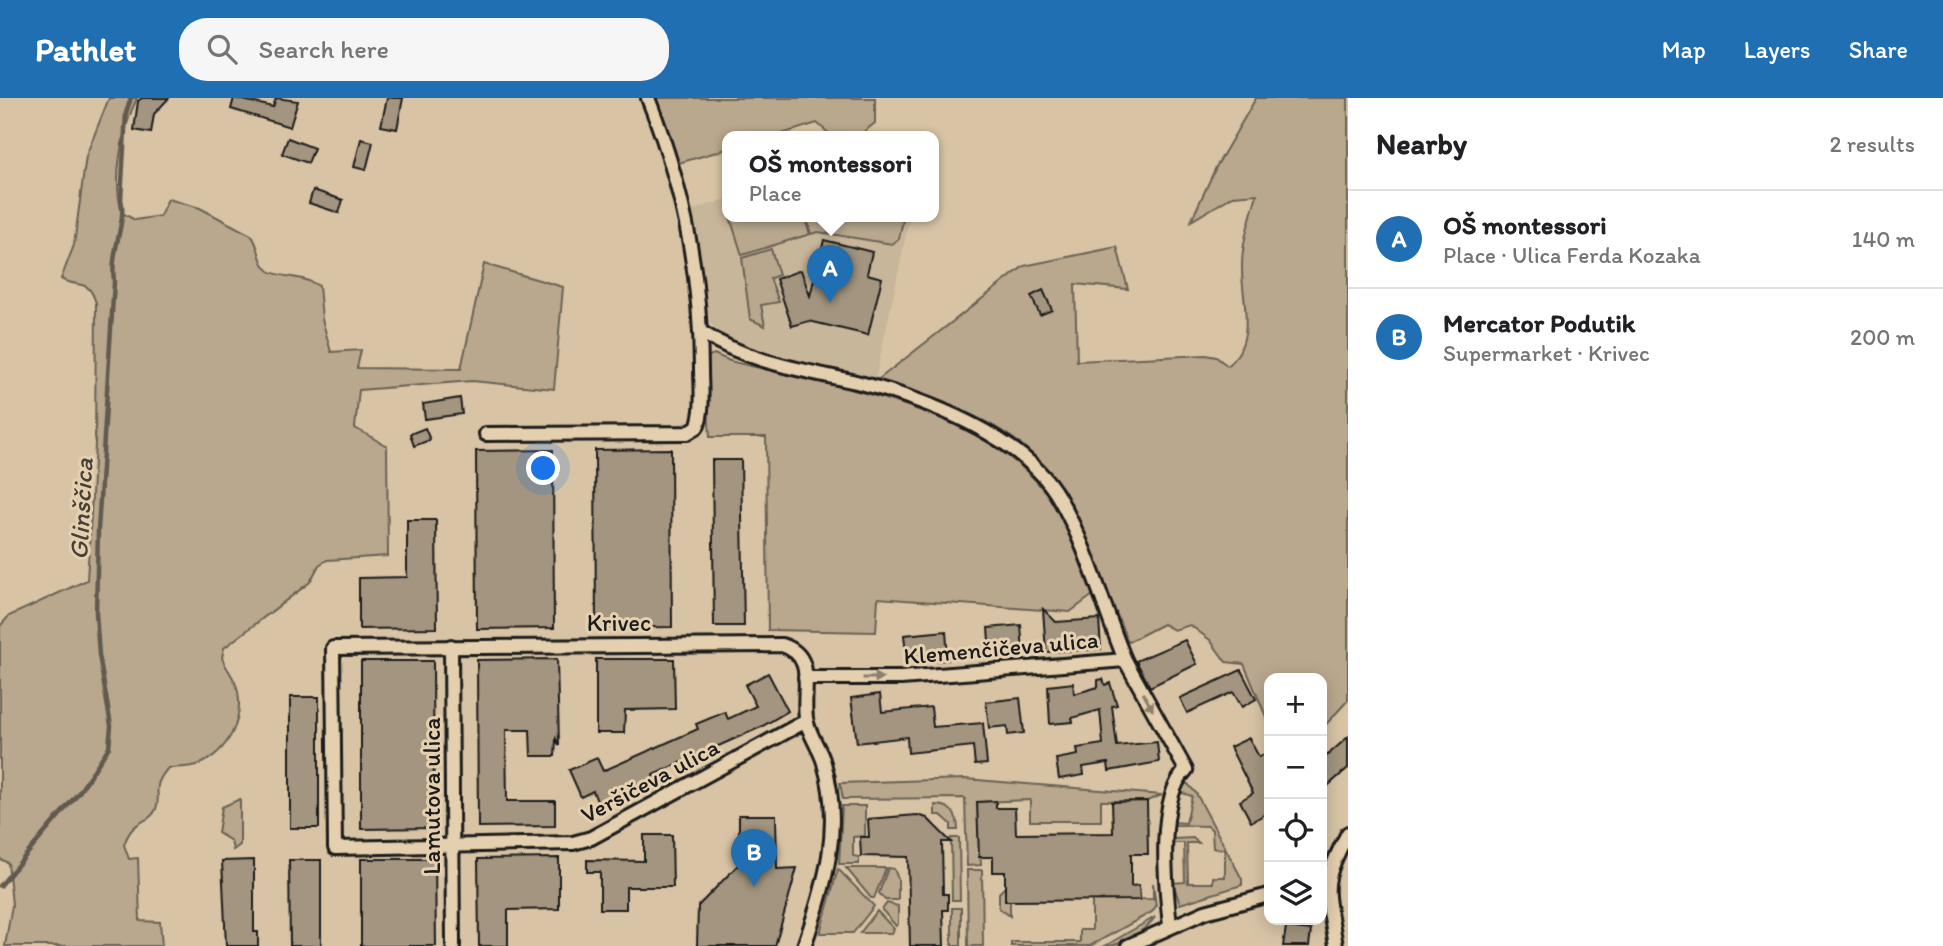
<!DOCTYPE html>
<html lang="en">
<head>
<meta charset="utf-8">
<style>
	:root { --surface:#fff; --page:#f6f6f6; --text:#202124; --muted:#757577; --line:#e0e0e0; --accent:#1f6fb2 }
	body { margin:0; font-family:Itim,sans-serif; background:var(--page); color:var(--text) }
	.controls { position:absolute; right:21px; bottom:21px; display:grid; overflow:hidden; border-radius:14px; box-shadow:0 4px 18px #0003 }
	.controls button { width:63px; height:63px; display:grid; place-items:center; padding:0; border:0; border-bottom:2px solid var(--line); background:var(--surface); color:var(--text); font:35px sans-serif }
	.you { position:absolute; left:544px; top:371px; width:24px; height:24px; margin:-18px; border:5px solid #fff; border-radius:50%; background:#1a73e8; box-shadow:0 0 0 10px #1a73e833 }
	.badge { display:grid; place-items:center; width:46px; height:46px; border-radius:50%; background:var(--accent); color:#fff; font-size:23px; font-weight:700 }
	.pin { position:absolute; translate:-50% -58px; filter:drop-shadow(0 2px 4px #0008) }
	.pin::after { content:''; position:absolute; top:37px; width:24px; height:21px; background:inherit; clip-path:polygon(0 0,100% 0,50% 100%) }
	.popup { position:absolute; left:722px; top:33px; width:217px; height:91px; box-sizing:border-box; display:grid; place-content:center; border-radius:14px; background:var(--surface); filter:drop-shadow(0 2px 5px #0005); font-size:23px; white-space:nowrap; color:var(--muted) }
	.popup b { font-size:26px; color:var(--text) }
	.popup::after { content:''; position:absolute; left:50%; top:100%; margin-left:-14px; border:14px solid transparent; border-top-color:var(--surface) }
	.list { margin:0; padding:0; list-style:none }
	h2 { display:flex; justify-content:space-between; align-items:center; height:91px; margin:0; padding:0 28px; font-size:30px }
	h2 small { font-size:23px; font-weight:400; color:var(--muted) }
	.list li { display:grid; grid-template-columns:46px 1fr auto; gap:21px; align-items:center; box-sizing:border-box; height:98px; padding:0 28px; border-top:2px solid var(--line) }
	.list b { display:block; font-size:26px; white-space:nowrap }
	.list p { margin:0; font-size:23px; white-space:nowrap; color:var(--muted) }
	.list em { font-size:23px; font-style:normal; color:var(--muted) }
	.icon { flex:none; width:38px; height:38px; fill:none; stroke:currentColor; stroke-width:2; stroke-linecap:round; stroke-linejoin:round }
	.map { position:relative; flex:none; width:1348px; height:848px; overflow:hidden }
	header { display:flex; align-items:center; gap:42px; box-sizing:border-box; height:98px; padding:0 35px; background:var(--accent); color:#fff }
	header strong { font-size:33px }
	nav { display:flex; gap:38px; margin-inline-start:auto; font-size:24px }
	.search { width:490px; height:63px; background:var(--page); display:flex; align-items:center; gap:18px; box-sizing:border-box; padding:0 24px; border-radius:28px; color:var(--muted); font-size:26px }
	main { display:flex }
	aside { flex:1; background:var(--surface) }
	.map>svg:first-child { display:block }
</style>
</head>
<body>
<header>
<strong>Pathlet</strong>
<div class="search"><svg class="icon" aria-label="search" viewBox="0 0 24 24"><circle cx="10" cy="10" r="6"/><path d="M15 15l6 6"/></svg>Search here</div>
<nav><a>Map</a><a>Layers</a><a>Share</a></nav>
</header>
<main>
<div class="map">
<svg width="1348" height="848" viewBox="0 0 1348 848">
	<rect width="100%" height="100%" fill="#d8c4a5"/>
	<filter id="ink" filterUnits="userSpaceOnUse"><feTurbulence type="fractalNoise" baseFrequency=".0143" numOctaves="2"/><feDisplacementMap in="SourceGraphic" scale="14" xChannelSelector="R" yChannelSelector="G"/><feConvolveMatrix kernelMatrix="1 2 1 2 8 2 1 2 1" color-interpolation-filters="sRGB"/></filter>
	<g filter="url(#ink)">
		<path fill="#c8b69a" d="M 727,101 L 727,119 L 910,119 L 875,284 L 767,257 L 720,236 L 708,223 L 689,113 Z"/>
		<g fill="#b9a88e" stroke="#6a6255" stroke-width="2">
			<path d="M 109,0 L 137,0 C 122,31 112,81 122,115 L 135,122 L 160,118 L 168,101 L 200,110 L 251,137 C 260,147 258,165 269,173 C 281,180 302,177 319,188 L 322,221 L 331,254 L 361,252 L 357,270 L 461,271 L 484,166 L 563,189 L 554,291 L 472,283 L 359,292 L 355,330 L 387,348 L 388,458 L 327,462 L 319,467 L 310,484 L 224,550 L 222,560 C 227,573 236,580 238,594 C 243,624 228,653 200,666 C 191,670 178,669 168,670 C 150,691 162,694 156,711 C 149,727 133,719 124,747 L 129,761 L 138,760 L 140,823 L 160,824 L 162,848 L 5,848 L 12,807 L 8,765 L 0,761 L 0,528 L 9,518 L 87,482 L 95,346 L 96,205 C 88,179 80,191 61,181 L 74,147 L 86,58 Z"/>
			<path d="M 653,0 L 875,0 L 875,25 L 857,39 L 833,39 L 817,25 L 772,39 L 727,39 L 727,51 L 675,66 Z"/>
			<path d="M 1256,0 L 1348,0 L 1348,602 L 1322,631 L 1322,580 L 1269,580 L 1269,626 L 1244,566 L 1226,564 L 1210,542 L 1190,527 L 1174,532 L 1163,526 L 1128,544 C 1101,482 1082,408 1034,358 C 994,318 928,299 875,284 L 1024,168 L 1117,149 L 1128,191 L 1075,186 L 1077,263 L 1206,257 L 1216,259 L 1228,268 C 1257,241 1242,206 1242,171 C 1241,146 1251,119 1257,96 L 1233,98 L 1191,123 L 1216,69 Z"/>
			<path d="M 730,119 L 804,119 L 810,136 L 742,157 Z"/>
			<path d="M 806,119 L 889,119 L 903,122 L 899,141 L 892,146 L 818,134 L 811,136 Z"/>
			<path d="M 771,151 L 779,177 L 770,180 L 779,204 L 761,207 L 765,228 L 750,221 L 742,160 Z"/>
			<path d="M 714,256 L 730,263 C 834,289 995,310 1056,409 C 1073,437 1083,467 1093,497 L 1070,514 L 878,500 L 876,534 L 768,532 L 766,339 L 710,339 L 705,266 L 709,258 Z"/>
			<path d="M 965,681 L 1162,697 L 1147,703 L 1101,703 L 1101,723 L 1030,723 L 1030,702 L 977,704 L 981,767 L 967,768 L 965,700 L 843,701 L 840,685 Z"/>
			<path d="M 1187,685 L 1196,695 L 1242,781 L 1242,787 L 1180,806 L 1173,785 L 1185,784 L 1184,745 L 1172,745 L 1174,741 L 1193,740 L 1199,745 L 1187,745 L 1188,785 L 1213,785 L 1213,779 L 1225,779 L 1225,751 L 1213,750 L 1212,732 L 1208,728 L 1175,727 L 1172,724 L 1186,725 L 1192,698 L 1179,694 L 1179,690 Z"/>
			<path d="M 240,701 L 240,747 L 233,752 L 231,743 L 218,735 L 222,709 Z"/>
			<path d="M 935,707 C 951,707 958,717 958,732 L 951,732 L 951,726 L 941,717 L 935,717 Z"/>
			<path d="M 842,708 L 865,708 L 865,738 L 853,739 L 853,758 L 859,759 L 859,766 L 839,766 Z"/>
			<path d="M 951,740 L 959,740 L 960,802 L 952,802 Z"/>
			<path d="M 846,770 L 886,770 L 874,800 L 871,800 Z"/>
			<path d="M 888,770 L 894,771 L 898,781 L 898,802 L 885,802 L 879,795 Z"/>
			<path d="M 838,771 L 874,808 L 853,835 L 820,835 Z"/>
			<path d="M 967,772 L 982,772 L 983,848 L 968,848 Z"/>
			<path d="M 1153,785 L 1156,808 L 1152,814 L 1090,848 L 1011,848 L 1011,844 L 1080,844 L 1080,832 L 1092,832 L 1092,802 L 1153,801 Z"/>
			<path d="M 1005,789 L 1005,803 L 1010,803 L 1010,818 L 999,810 L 999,795 Z"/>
			<path d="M 887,805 L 898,808 L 898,826 L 896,828 L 882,812 Z"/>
			<rect x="952" y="810" width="9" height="38"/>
			<path d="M 877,813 L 894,831 L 892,835 L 860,835 Z"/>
			<path d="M 1155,819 C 1147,832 1121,848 1105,848 Z"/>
		</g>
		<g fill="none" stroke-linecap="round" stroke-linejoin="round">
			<path stroke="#625a4f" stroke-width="4.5" d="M 0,788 L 80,693 L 109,649 L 111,628 L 99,557 L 96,515 L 98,432 L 114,184 C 110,152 127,124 121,101 L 126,15 L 131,0"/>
		</g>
		<g fill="#a3957f" stroke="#1c1c1c" stroke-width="2">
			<path d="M 142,0 L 169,0 L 154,16 L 151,35 L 134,32 L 138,3 Z"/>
			<path d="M 234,0 L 273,9 L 276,0 L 298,3 L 290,29 L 231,11 Z"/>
			<path d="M 387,0 L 403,0 L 397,31 L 381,28 Z"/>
			<path d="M 288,40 L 314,50 L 308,65 L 282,56 Z"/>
			<path d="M 361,41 L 373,44 L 366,72 L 354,69 Z"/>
			<path d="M 313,92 L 343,102 L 339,115 L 309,105 Z"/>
			<path d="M 824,142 L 872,154 L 867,176 L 882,180 L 868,237 L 809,223 L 792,228 L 776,181 L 801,172 L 810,198 Z"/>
			<path d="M 1043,192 L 1052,212 L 1040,217 L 1031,198 Z"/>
			<path d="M 460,300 L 462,316 L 425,321 L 423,306 Z"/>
			<path d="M 425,330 L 430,342 L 414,348 L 410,336 Z"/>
			<path d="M 671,351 L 672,529 L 596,530 L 595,352 Z"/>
			<path d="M 553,352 L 554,530 L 477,531 L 476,353 Z"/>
			<path d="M 712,362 L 741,362 L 744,528 L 714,528 Z"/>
			<path d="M 407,422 L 436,422 L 437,530 L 359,531 L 359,480 L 407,479 Z"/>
			<path d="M 1043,511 L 1056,524 L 1099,521 L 1101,551 L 1046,554 Z"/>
			<path d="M 1021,527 L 1023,554 L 990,557 L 988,530 Z"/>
			<path d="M 946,533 L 948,562 L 907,564 L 904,537 Z"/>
			<path d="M 1185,542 L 1197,566 L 1150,589 L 1136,563 Z"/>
			<path d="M 557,561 L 559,647 L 556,641 L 555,658 L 531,658 L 530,632 L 506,632 L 507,703 L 555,703 L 555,728 L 478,729 L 477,562 Z"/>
			<path d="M 596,561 L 674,561 L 675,611 L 625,612 L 624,635 L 596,635 Z"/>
			<path d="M 361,563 L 433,563 L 434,730 L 361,731 Z"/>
			<path d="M 1241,572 L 1256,601 L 1242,609 L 1233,594 L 1187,615 L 1180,600 Z"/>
			<path d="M 768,575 L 788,613 L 761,629 L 653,677 L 654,681 L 598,706 L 593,693 L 581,699 L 569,672 L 597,660 L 603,673 L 698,631 L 696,626 L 725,614 L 728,621 L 756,608 L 745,587 Z"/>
			<path d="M 1103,581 L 1105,587 L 1110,585 L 1117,607 L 1112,608 L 1117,648 L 1157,644 L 1159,664 L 1109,673 L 1108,665 L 1083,669 L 1084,677 L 1059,681 L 1056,661 L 1078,657 L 1077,650 L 1103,646 L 1100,612 L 1072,620 L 1073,624 L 1050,626 L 1048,588 L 1073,585 L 1074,596 L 1098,589 L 1098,582 Z"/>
			<path d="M 880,596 L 882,614 L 931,609 L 933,629 L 983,625 L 987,666 L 975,667 L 973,648 L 908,655 L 907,639 L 857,645 L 851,600 Z"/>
			<rect x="290" y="599" width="29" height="131"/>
			<path d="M 1020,600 L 1024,635 L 1008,637 L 1007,628 L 989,630 L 986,604 Z"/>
			<path d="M 1348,639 L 1348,670 L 1322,693 L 1322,662 Z"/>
			<path d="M 1249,640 L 1259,659 L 1269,654 L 1269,714 L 1251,724 L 1240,703 L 1253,695 L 1230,649 Z"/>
			<path d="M 996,703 L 996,710 L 1015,710 L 1016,736 L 1113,735 L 1112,704 L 1147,703 L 1148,756 L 1131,756 L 1131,788 L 1139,787 L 1140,802 L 1005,803 L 1005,774 L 993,774 L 993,759 L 979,759 L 977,704 Z"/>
			<path d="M 739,717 L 776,717 L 777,771 L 797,770 L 775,848 L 697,848 L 698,808 L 739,766 Z"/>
			<path d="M 917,717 L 927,720 L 951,744 L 942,744 L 943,796 L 948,796 L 948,812 L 943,812 L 944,848 L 910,848 L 908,759 L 861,758 L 860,739 L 869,739 L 868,721 Z"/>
			<path d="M 644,737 L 672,737 L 673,789 L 626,789 L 626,811 L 600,811 L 600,774 L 587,774 L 587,762 L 644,763 Z"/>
			<path d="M 559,760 L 559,811 L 508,812 L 508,848 L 479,848 L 478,761 Z"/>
			<path d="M 361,761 L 435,761 L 436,848 L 361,848 Z"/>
			<path d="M 254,762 L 254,834 L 258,834 L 258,848 L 226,848 L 222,763 Z"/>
			<path d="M 289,762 L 321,762 L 321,848 L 290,848 Z"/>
			<path d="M 1286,829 L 1311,832 L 1309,848 L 1283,848 Z"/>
		</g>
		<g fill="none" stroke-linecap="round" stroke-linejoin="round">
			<g stroke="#1c1c1c" stroke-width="18">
				<g id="street">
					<path d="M 701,234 C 747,264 803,272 856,284 C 922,300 1024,338 1059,400 C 1088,450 1103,509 1125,562"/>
					<path d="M 486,336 L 687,335 L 697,329 C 704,313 701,289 701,271 C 701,176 683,88 648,0"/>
					<path d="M 451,548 L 453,848"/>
					<path d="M 805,580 L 901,580 L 1125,562 L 1186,672 C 1156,701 1166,789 1170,828"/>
					<path d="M 804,848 C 825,788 843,729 824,665 C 820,650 808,636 806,620 C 802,592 817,558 782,547 L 333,550 L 335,750 L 573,745 L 591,740 L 806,623"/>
					<path d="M 1128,848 L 1205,814 L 1269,797"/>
					<path d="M 1336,848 C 1327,790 1319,789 1348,735"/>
				</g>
			</g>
			<use href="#street" stroke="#e4cfae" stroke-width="12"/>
		</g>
		<defs><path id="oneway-solid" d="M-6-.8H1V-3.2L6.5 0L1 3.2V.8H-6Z" transform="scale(1.75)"/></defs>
		<g fill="#8a7e6c">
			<use href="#oneway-solid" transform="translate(873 580)"/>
			<use href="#oneway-solid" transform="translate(1148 604) rotate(61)"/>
		</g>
	</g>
	<g text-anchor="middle" stroke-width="6" stroke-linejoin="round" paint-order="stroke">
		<g font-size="24" fill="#1c1c1c" stroke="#e4cfae">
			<text x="619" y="533">Krivec</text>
			<text transform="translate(1001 550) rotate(-5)" y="8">Klemenčičeva ulica</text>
			<text transform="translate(650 683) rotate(-28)" y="8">Veršičeva ulica</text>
			<text transform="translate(432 698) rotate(-90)" y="8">Lamutova ulica</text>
		</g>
		<g font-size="26" font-style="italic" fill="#45403a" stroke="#e4cfae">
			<text transform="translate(81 411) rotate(-87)" y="9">Glinščica</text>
		</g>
	</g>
</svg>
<div class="controls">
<button>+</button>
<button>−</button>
<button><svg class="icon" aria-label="locate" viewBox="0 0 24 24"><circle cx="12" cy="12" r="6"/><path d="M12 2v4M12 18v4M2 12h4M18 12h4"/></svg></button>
<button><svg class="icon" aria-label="layers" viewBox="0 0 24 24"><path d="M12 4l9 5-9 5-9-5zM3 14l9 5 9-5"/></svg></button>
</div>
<div class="you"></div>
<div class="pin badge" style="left:830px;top:205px">A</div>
<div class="popup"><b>OŠ montessori</b>Place</div>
<div class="pin badge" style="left:754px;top:789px">B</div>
</div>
<aside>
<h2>Nearby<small>2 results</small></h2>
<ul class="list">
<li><span class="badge">A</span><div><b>OŠ montessori</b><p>Place · Ulica Ferda Kozaka</p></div><em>140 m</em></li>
<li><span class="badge">B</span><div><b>Mercator Podutik</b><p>Supermarket · Krivec</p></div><em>200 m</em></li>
</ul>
</aside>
</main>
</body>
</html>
